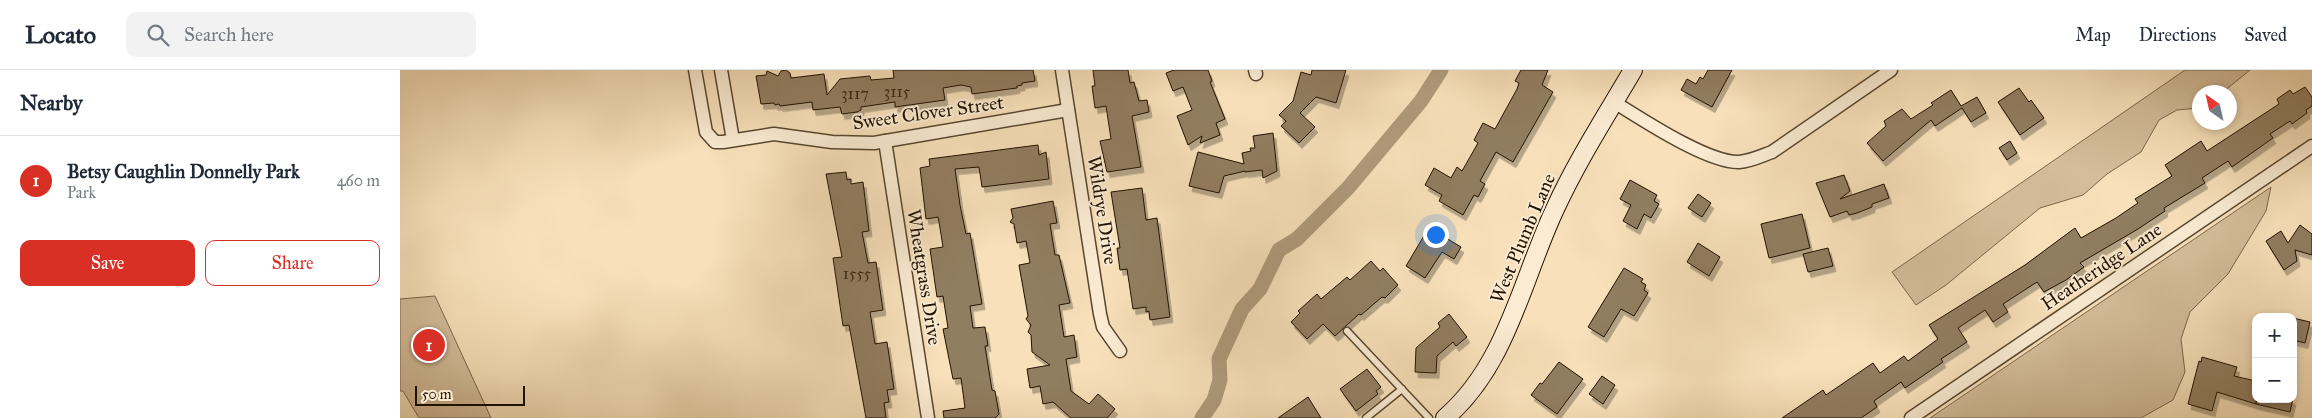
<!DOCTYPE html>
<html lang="en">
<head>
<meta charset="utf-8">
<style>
	:root { --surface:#fff; --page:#f2f2f3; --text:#1f2937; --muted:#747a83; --line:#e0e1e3; --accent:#d93025 }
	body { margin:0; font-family:"IM FELL Great Primer",serif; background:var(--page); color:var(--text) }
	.controls { position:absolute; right:15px; bottom:15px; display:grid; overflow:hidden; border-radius:10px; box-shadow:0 2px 8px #0003 }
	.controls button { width:45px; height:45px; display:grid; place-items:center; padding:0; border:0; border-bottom:1px solid var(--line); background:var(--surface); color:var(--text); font:25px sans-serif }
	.compass { position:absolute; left:1792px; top:15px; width:45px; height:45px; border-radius:50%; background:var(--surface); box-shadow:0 2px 8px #0003; rotate:326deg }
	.scale { position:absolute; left:15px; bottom:12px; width:110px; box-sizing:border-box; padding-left:5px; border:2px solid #221200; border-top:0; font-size:14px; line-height:18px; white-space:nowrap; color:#221200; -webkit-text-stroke:4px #faebd2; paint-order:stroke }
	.you { position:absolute; left:1035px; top:164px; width:18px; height:18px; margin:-12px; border:4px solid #fff; border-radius:50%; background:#1a73e8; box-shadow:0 0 0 8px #1a73e833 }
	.badge { display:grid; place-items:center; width:32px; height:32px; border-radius:50%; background:var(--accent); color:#fff; font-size:16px; font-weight:700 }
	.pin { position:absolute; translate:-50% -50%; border:2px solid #fff; box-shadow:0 1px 5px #0006 }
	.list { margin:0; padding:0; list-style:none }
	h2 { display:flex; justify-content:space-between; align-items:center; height:65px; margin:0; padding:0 20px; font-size:21px }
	h2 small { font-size:16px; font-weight:400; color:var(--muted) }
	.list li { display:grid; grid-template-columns:32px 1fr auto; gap:15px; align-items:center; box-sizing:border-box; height:90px; padding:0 20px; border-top:1px solid var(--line) }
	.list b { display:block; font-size:19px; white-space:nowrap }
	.list p { margin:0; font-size:16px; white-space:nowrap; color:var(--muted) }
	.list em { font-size:16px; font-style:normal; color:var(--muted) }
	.actions { display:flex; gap:10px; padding:15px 20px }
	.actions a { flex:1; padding:11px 0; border:1px solid var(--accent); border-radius:10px; text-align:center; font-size:18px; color:var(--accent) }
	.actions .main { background:var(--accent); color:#fff }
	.icon { flex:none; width:28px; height:28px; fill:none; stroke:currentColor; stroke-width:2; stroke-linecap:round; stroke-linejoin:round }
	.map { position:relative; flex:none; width:1912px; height:348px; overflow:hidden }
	header { display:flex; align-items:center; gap:30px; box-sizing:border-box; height:70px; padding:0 25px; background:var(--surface); border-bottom:1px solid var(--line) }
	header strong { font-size:24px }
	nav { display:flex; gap:28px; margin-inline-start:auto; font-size:18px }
	.search { width:350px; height:45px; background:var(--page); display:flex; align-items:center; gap:12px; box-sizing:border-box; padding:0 18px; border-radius:10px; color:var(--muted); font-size:19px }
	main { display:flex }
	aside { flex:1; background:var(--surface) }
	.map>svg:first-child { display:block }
</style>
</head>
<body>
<header>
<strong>Locato</strong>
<div class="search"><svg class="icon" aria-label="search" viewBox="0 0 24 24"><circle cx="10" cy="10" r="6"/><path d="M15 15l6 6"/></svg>Search here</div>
<nav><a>Map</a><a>Directions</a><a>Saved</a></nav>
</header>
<main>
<aside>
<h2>Nearby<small></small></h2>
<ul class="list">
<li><span class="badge">1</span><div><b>Betsy Caughlin Donnelly Park</b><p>Park</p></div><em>460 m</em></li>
</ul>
<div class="actions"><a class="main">Save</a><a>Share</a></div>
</aside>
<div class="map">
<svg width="1912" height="348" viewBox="0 0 1912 348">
	<defs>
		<filter id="shadow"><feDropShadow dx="3" dy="5.5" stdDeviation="0" flood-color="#0004"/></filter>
	</defs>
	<rect width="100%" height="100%" fill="#f7e0ba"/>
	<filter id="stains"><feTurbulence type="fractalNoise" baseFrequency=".004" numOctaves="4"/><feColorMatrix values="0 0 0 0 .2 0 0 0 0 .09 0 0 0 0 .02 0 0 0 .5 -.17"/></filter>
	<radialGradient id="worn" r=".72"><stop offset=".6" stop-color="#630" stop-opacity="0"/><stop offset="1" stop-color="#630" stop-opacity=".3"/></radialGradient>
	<g fill="#d3bd9a" stroke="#7a684d">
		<path d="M 1785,0 L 1850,0 L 1823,22 L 1800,22 L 1799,38 L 1777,40 L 1759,50 L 1741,82 L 1707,104 L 1683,125 L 1640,138 L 1546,215 L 1516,235 L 1492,202 Z"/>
		<path d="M 1871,117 L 1866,141 L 1828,204 L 1790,242 L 1781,269 L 1785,302 L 1773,330 L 1741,348 L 1530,348 Z"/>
		<path d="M 35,226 L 91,348 L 19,348 L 3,321 L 0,321 L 0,229 Z"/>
	</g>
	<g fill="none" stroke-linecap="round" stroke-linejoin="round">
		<path stroke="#af9a7b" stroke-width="15" d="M 802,348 L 814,330 L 820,310 L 819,289 L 842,239 L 860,219 L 879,180 L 897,169 L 948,118 L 1021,31 L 1041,0"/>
	</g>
	<g fill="#917d61" stroke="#221200" filter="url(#shadow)">
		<path d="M 386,0 L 390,3 L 391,8 L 424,4 L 427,25 L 440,9 L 470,6 L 471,10 L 494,8 L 493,0 L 633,0 L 635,11 L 622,13 L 622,15 L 617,16 L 617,18 L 572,24 L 571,17 L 561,15 L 543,18 L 545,30 L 495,37 L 495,32 L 461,37 L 461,40 L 457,42 L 442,44 L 440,37 L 413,40 L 412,32 L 380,36 L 379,34 L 375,35 L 374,33 L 361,34 L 356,6 L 366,5 L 367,1 L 378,6 L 381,1 Z"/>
		<path d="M 693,0 L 728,0 L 730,13 L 734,12 L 739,31 L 747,30 L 749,42 L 732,46 L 741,97 L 707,102 L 700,71 L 711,69 L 706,36 L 695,38 L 692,16 L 695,16 Z"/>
		<path d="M 774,0 L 808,0 L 812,11 L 810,12 L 825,49 L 816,53 L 820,65 L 800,73 L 802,66 L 788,75 L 777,46 L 792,40 L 783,17 L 773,21 L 766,3 Z"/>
		<path d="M 912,0 L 946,0 L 936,33 L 916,27 L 900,43 L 915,57 L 899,73 L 881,56 L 886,51 L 879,45 L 893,31 L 901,2 L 911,5 Z"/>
		<path d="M 1121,0 L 1148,0 L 1142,15 L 1153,22 L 1113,92 L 1096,82 L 1080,111 L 1085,114 L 1078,127 L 1074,125 L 1063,145 L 1039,131 L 1042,125 L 1025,115 L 1034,98 L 1051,108 L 1057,97 L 1062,101 L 1078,73 L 1074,70 L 1083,53 L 1095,59 L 1117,19 L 1119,13 L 1115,11 Z"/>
		<path d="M 1308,0 L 1332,0 L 1312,37 L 1281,20 L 1287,9 L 1296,14 L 1300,7 L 1303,9 Z"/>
		<path d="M 1905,17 L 1912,27 L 1912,36 L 1906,40 L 1907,43 L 1892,54 L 1890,51 L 1870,64 L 1873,68 L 1832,97 L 1828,91 L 1802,108 L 1805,113 L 1764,138 L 1765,141 L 1738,159 L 1680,193 L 1684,197 L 1666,210 L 1644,222 L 1637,212 L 1603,234 L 1608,242 L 1593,252 L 1585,240 L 1558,258 L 1567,272 L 1541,289 L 1543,292 L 1505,318 L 1501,312 L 1474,331 L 1477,337 L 1461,348 L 1382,348 L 1423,320 L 1426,325 L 1473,293 L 1480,303 L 1504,286 L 1508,291 L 1538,269 L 1529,255 L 1625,195 L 1675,158 L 1681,168 L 1716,148 L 1738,133 L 1735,129 L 1772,106 L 1765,95 L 1801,71 L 1807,81 L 1879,34 L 1877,29 L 1890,20 L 1893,24 Z"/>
		<path d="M 1619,18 L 1629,32 L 1631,30 L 1644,48 L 1620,65 L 1598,32 Z"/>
		<path d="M 1551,20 L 1561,36 L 1577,27 L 1586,43 L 1571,52 L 1562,38 L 1535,56 L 1531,50 L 1483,91 L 1467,73 L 1486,56 L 1484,51 L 1502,39 L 1511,49 L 1533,35 L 1531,33 Z"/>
		<path d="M 873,63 L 877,101 L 863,108 L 862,100 L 845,102 L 845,101 L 824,106 L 819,123 L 789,116 L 798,82 L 844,94 L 842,83 L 851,81 L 850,78 L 855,78 L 853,66 Z"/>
		<path d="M 1610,71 L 1617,83 L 1607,90 L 1599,78 Z"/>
		<path d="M 638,75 L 639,85 L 646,82 L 649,109 L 582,117 L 579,97 L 555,99 L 560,135 L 566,164 L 570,163 L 582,234 L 570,236 L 573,258 L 585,257 L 588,276 L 585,276 L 592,320 L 595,321 L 599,344 L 595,348 L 544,348 L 543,341 L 565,338 L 561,308 L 553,309 L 543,259 L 548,258 L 543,226 L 537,227 L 530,179 L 543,177 L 539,152 L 538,147 L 526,149 L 520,98 L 530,96 L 529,89 Z"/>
		<path d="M 446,102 L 447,110 L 451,109 L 451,114 L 463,112 L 469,161 L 462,162 L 468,193 L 476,192 L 483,240 L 470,242 L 471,248 L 475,274 L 487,272 L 494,319 L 487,320 L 489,332 L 484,333 L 486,348 L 466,348 L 449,255 L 443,256 L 433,188 L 442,187 L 426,104 Z"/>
		<path d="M 1444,105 L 1450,121 L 1440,129 L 1484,114 L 1489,128 L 1472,134 L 1472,137 L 1457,143 L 1449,145 L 1447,141 L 1430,147 L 1416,113 Z"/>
		<path d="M 1230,110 L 1257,125 L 1254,131 L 1259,134 L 1251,148 L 1244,144 L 1237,159 L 1223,151 L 1231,135 L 1220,129 Z"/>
		<path d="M 742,118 L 746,150 L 757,148 L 770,247 L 750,250 L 749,241 L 746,242 L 746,237 L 733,239 L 727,199 L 720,200 L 717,178 L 720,178 L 711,122 Z"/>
		<path d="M 1298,124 L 1311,133 L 1302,147 L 1288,138 Z"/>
		<path d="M 653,131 L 657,153 L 650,154 L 655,185 L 659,185 L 670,233 L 659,235 L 664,267 L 674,265 L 677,287 L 666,289 L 671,321 L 689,334 L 698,324 L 715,339 L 707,348 L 671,348 L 653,332 L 643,334 L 640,316 L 630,318 L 627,299 L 650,295 L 632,282 L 631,265 L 628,262 L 631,255 L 626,249 L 628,246 L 619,195 L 630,193 L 626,171 L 617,173 L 614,154 L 610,152 L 613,148 L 611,139 Z"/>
		<path d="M 1402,144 L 1410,178 L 1369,188 L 1361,154 Z"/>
		<path d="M 1031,154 L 1048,165 L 1046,168 L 1061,177 L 1054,189 L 1042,182 L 1025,208 L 1006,196 Z"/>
		<path d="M 1900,155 L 1912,164 L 1912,185 L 1895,180 L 1897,191 L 1884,200 L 1866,171 L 1881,161 L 1888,173 Z"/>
		<path d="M 1298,173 L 1320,187 L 1309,206 L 1287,192 Z"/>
		<path d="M 1428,178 L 1433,196 L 1408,202 L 1403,184 Z"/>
		<path d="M 971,191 L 980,201 L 983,198 L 998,215 L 985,228 L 982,227 L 961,245 L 959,244 L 935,266 L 923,254 L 907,269 L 891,252 L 900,243 L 898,241 L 917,224 L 921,229 L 947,207 L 950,210 Z"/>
		<path d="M 1224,198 L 1243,209 L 1241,212 L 1246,215 L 1244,220 L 1248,223 L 1234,246 L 1221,239 L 1204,267 L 1188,257 Z"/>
		<path d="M 1049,244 L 1067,267 L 1056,276 L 1053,272 L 1037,286 L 1036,303 L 1015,302 L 1016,278 L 1040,257 L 1038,253 Z"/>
		<path d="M 1893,248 L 1910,252 L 1905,273 L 1893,270 Z"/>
		<path d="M 1802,287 L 1837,297 L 1834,306 L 1856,311 L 1856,334 L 1817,322 L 1812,341 L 1788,334 L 1799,291 L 1801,292 Z"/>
		<path d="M 1159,292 L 1183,309 L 1157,344 L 1131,325 L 1140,313 L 1142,314 Z"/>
		<path d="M 967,299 L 981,317 L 976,321 L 978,324 L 956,341 L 940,319 Z"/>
		<path d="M 1202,306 L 1215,315 L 1203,334 L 1189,324 Z"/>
		<path d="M 908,327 L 921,348 L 878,348 Z"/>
		<path d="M 1857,329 L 1893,329 L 1890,342 L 1856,334 Z"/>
	</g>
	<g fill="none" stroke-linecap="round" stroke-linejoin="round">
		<g stroke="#57462e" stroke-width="9">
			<g id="service">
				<path d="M 947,261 L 1029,348"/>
				<path d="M 966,348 L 1002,319"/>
			</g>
		</g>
		<g stroke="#57462e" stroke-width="15">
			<g id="minor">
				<path d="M 295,0 L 306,62 L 315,72 L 323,72 L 374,64 L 432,72 L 474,73 L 668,40"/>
				<path d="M 321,0 L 333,70"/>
				<path d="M 662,0 L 700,244 L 703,257 L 720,281"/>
				<path d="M 855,0 L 856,4"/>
				<path d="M 1214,32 C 1243,50 1308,93 1339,92 C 1351,91 1361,86 1372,82 L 1491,0"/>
				<path d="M 485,71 L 528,348"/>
				<path d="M 1511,348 L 1912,76"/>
			</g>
		</g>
		<g stroke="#221200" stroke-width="20">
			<path id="secondary" d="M 1045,348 C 1107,295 1122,209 1155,139 C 1177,91 1206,46 1233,0"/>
		</g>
		<use href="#service" stroke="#faebd2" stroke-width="6"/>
		<use href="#minor" stroke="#faebd2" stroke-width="12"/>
		<use href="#secondary" stroke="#faebd2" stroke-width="18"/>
	</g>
	<g text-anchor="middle" stroke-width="4" stroke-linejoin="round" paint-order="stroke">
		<g font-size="16" fill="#3e2d18">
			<text x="497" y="27">3115</text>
			<text x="455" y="29">3117</text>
			<text x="457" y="209">1555</text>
		</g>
		<g font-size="19" fill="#221200" stroke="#faebd2">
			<text transform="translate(528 42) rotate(-8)" y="7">Sweet Clover Street</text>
			<text transform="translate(703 140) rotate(81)" y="7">Wildrye Drive</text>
			<text transform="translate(1122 168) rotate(-67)" y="7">West Plumb Lane</text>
			<text transform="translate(1701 196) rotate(-34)" y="7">Heatheridge Lane</text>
			<text transform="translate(525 207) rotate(81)" y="7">Wheatgrass Drive</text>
		</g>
	</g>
	<rect width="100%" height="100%" filter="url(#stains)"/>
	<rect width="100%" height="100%" fill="url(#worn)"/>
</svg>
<div class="controls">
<button>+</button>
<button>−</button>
</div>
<svg class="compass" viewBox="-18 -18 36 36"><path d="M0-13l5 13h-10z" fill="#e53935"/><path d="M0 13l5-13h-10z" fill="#747a83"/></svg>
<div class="scale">50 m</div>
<div class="you"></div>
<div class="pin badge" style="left:29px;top:275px">1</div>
</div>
</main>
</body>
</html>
